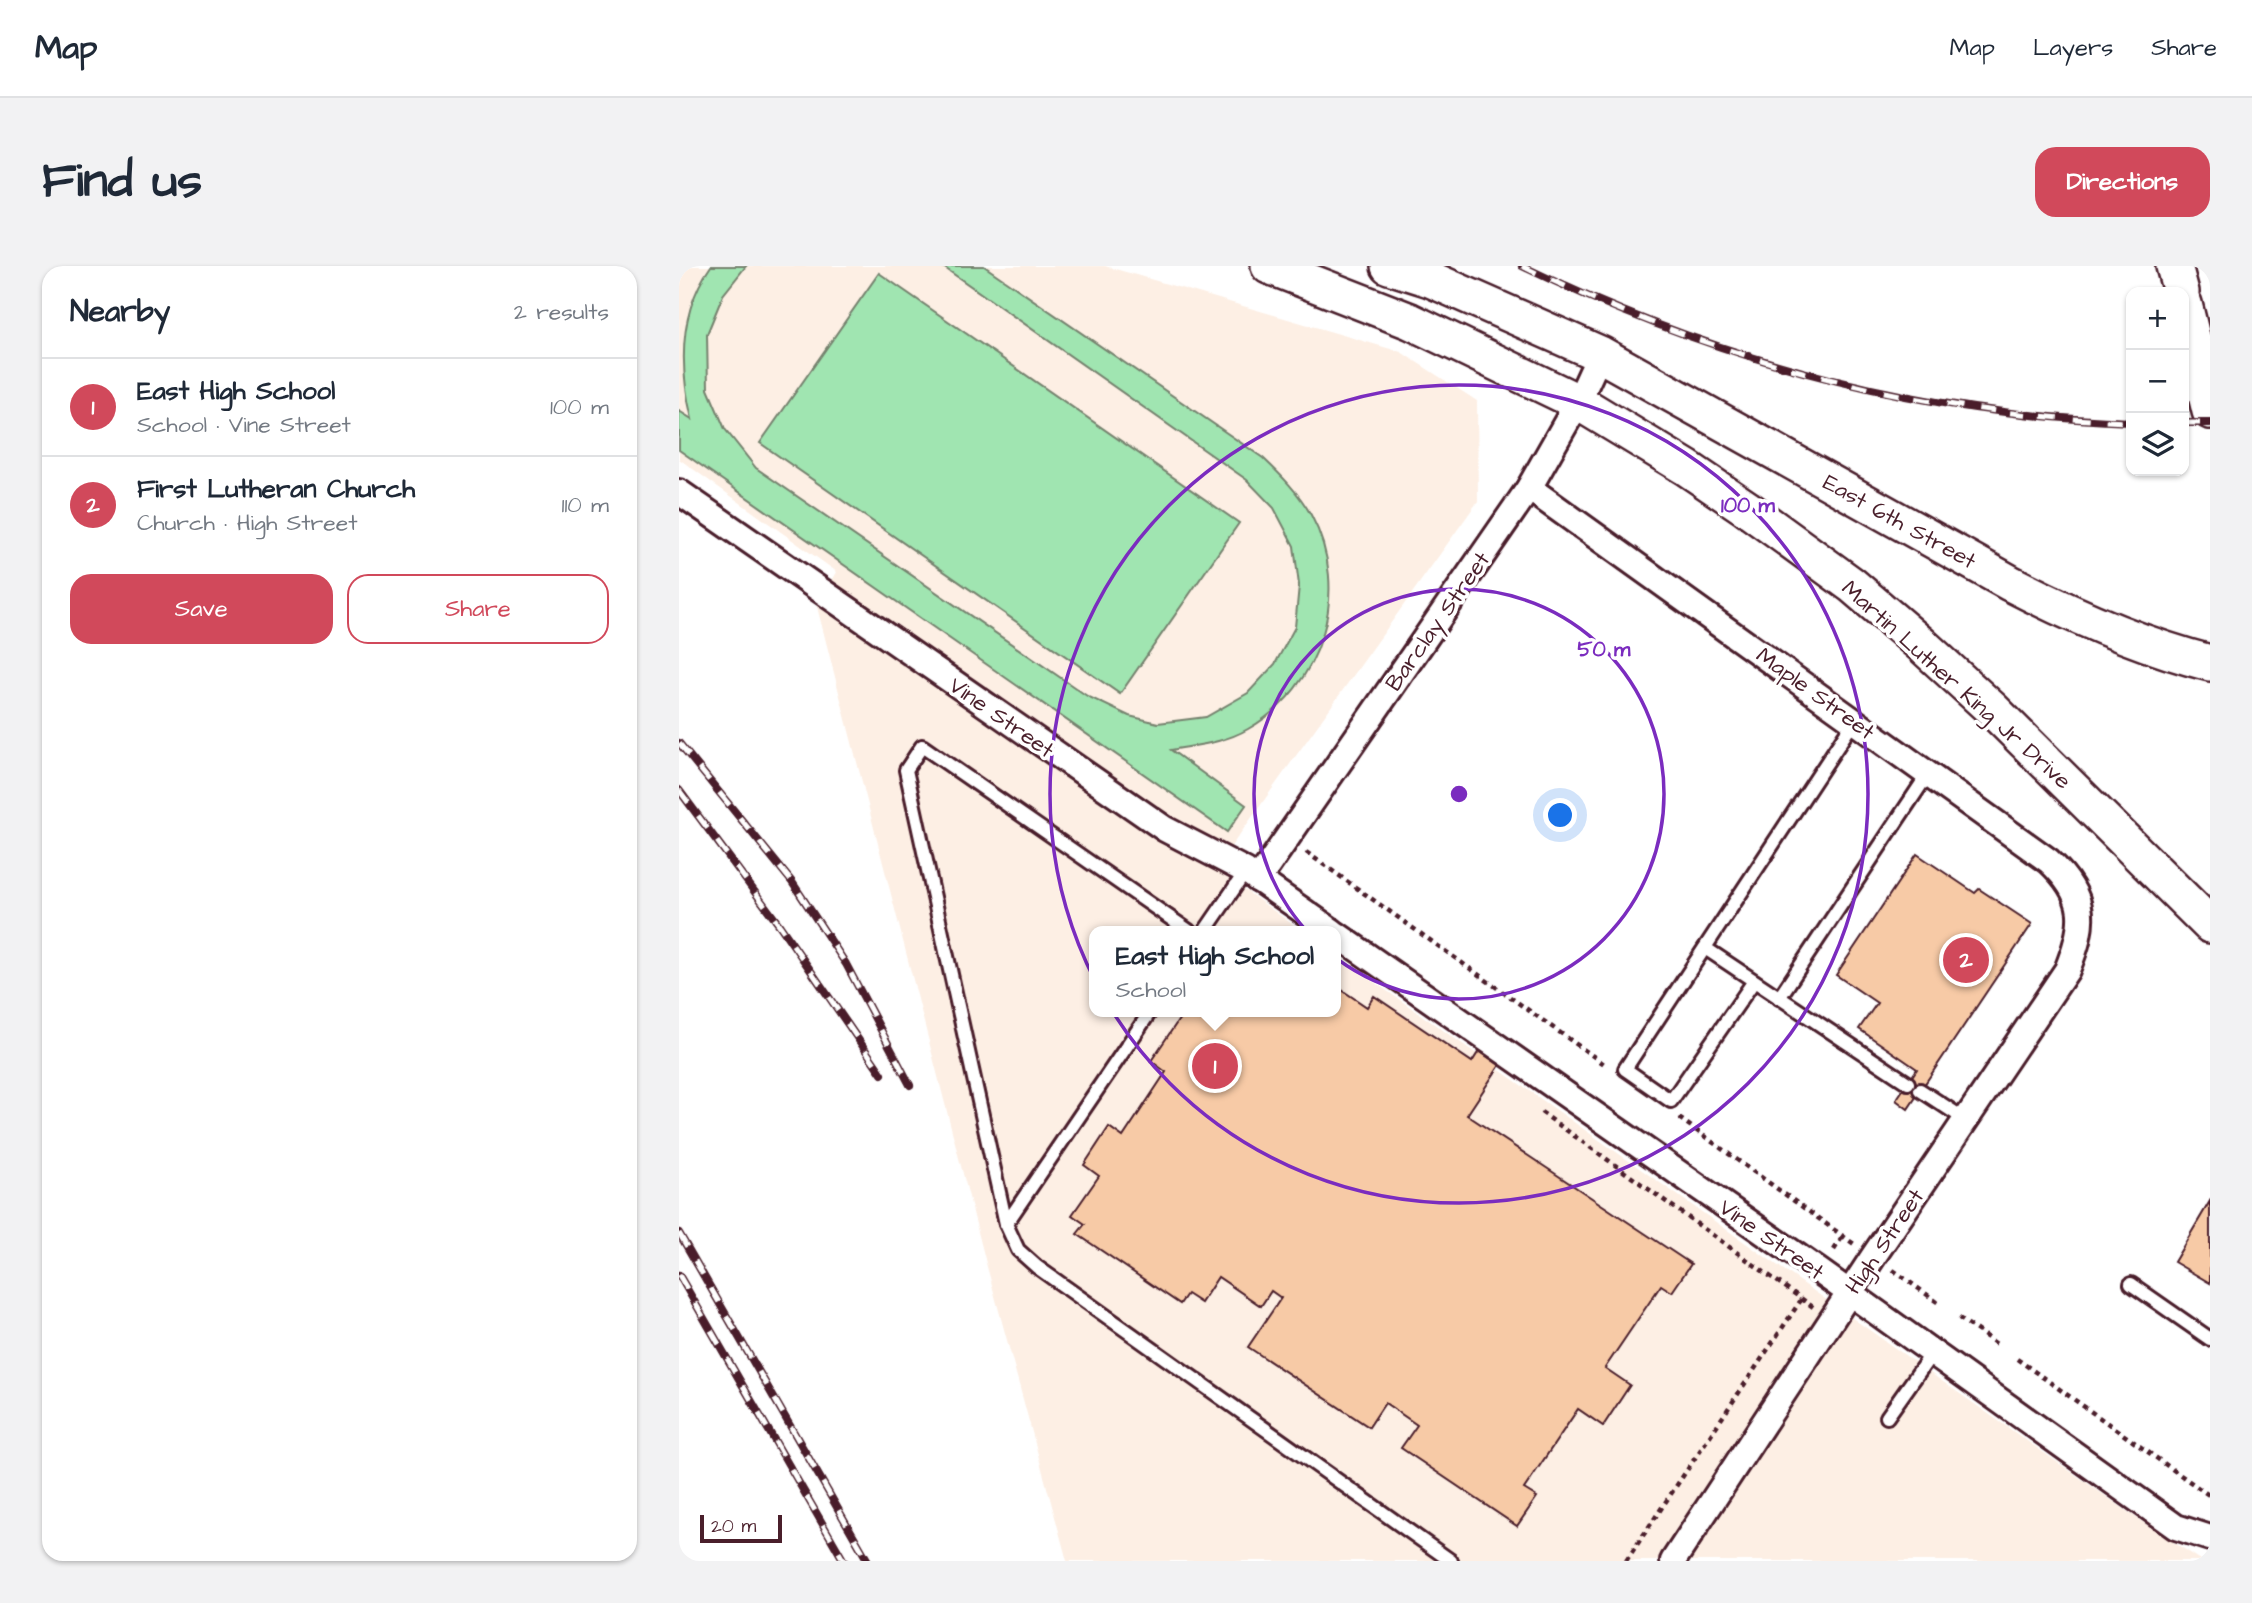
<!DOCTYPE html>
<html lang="en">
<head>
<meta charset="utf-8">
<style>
	:root { --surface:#fff; --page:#f2f2f3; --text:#1f2937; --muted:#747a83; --line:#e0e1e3; --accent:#d1495b }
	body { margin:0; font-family:"Architects Daughter",sans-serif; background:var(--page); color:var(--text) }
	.controls { position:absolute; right:21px; top:21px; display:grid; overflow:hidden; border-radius:14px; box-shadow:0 2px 5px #0004 }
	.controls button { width:63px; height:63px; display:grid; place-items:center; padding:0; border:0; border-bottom:2px solid var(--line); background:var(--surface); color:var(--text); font:35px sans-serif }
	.scale { position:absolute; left:21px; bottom:18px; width:82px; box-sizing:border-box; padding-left:7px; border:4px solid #4a1f2b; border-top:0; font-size:19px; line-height:24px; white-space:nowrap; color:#4a1f2b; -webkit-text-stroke:5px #fff; paint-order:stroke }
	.you { position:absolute; left:882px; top:550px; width:24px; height:24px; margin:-18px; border:5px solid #fff; border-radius:50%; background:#1a73e8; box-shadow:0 0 0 10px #1a73e833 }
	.badge { display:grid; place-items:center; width:46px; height:46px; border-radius:50%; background:var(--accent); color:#fff; font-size:23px; font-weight:700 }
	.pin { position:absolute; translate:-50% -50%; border:4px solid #fff; box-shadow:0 2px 7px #0006 }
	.popup { position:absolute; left:410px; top:660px; width:252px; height:91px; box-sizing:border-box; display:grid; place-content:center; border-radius:14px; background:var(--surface); filter:drop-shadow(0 2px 5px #0005); font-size:23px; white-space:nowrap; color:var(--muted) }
	.popup b { font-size:26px; color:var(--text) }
	.popup::after { content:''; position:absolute; left:50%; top:100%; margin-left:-14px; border:14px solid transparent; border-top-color:var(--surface) }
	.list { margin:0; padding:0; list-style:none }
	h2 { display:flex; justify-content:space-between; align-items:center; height:91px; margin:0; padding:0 28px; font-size:30px }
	h2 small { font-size:23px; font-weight:400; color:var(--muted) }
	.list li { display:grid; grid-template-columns:46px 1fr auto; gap:21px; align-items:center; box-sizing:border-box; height:98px; padding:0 28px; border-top:2px solid var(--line) }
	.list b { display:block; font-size:26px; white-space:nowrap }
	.list p { margin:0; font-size:23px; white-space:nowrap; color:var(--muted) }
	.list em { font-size:23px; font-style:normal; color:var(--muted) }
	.actions { display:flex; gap:14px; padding:21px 28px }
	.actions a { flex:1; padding:16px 0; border:2px solid var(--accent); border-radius:21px; text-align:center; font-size:24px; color:var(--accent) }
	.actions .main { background:var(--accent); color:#fff }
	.icon { flex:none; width:38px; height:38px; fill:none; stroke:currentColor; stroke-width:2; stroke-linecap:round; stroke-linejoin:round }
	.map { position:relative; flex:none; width:1531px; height:1295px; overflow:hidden; border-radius:21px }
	header { display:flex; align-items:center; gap:42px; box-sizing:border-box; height:98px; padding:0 35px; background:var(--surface); border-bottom:2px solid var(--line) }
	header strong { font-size:33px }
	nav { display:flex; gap:38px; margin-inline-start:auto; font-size:24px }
	.intro { display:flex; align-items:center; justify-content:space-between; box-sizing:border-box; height:168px; padding:0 42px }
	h1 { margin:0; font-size:49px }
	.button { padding:18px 32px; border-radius:21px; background:var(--accent); color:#fff; font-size:24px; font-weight:700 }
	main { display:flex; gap:42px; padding:0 42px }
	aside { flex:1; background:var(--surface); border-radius:21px; box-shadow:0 2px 5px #0004 }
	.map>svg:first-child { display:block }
</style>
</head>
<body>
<header>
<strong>Map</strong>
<nav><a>Map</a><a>Layers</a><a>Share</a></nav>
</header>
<div class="intro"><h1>Find us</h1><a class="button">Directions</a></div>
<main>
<aside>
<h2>Nearby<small>2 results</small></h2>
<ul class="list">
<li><span class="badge">1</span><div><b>East High School</b><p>School · Vine Street</p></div><em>100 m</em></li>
<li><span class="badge">2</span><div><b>First Lutheran Church</b><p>Church · High Street</p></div><em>110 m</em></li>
</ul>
<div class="actions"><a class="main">Save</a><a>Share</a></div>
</aside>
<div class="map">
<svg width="1531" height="1295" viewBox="0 0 1531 1295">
	<rect width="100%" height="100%" fill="#fff"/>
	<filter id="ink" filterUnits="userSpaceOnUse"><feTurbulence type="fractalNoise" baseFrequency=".0143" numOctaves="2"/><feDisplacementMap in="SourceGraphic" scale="14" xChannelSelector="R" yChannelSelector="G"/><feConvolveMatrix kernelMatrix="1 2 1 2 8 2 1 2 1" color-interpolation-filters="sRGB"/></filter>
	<g filter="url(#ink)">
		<path fill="#fdefe4" d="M 0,0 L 426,0 L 722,86 L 798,135 L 799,235 L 536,603 L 623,665 L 415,665 L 415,746 L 657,746 L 657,689 L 1462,1255 L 1522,1294 L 1531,1293 L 1531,1295 L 388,1295 L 307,997 L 138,341 L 158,306 L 0,193 Z"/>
		<g fill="#a0e5b1" stroke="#75826e" stroke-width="2">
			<path d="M 32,0 L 67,0 L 44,29 L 28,68 L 29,123 L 46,163 L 77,202 L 408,430 L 450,450 L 479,457 L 527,451 L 569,427 L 596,398 L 616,361 L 620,319 L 615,280 L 595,242 L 568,214 L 263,0 L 305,0 L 584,192 C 602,209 620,227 632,249 C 673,325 643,421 569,463 C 545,477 518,479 492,484 L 567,539 L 548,566 L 0,184 L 0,145 L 13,153 C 0,100 0,45 32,0 Z"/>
			<path d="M 200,7 L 560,257 L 441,428 L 81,177 Z"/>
		</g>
		<g fill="#f7caa6" stroke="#4a1f2b" stroke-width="2">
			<path d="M 1238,588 L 1296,627 L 1300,623 L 1353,658 L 1229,843 L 1217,834 L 1238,803 L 1180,763 L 1198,737 L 1157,709 Z"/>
			<path d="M 657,720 L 688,741 L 695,730 L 793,796 L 800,785 L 821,799 L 788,849 L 1012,998 L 993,1026 L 982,1019 L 926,1102 L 951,1119 L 924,1160 L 899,1143 L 845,1223 L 858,1231 L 838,1260 L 722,1182 L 738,1159 L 706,1137 L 690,1161 L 569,1081 L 602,1032 L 592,1025 L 582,1040 L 539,1011 L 522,1037 L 508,1028 L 501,1038 L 398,968 L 406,958 L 393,949 L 420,910 L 405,899 L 430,861 L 444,871 L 487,806 L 472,795 L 505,746 L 657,746 Z"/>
			<path d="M 1531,935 L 1531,1017 L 1495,996 Z"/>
		</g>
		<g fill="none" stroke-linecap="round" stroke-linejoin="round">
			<g stroke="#4a1f2b" stroke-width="18">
				<g id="lane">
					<path d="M 526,665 L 567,605"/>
					<path d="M 1026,682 L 1229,817"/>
					<path d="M 1075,715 L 992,835 L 946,803 L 1175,455"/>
					<path d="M 1100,732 L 1249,508"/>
					<path d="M 471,746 L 327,958 L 339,984 L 358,1001 L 772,1295"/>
					<path d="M 1241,824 L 1287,854"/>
					<path d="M 327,958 L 227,504 L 243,480 L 510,665"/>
					<path d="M 1452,1018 L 1531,1073"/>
					<path d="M 1208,1151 L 1254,1086"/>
				</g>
			</g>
			<g stroke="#4a1f2b" stroke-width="30">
				<g id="street">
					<path d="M 850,222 L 1370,595 C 1409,631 1407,657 1388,704 L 1194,991 L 994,1295"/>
					<path d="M 0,226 L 486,563 L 567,605 L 653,665"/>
					<path d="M 579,614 L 850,222 L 899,136 L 921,88"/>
					<path d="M 657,668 L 1140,1005 L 1497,1261 L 1531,1272"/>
				</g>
			</g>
			<g stroke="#4a1f2b" stroke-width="40">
				<g id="secondary">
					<path d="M 590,0 L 731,55 L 899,136 L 1008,202 L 1067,242 L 1173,319 L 1242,378 L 1314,444 L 1531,659"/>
					<path d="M 710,0 L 751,13 L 921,88 L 1331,317 C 1395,350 1461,379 1531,397"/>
					<path d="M 1495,0 L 1502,26"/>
					<path d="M 1505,38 L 1531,145"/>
				</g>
			</g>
			<g stroke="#4a1f2b" stroke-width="4.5" stroke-dasharray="5 5" stroke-linecap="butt">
				<path d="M 627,586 L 928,800"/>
				<path d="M 862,846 L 1134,1041"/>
				<path d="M 1000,852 L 1175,978"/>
				<path d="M 1155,984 L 1164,970"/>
				<path d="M 1214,1004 L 1261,1038"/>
				<path d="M 1280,1052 L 1319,1079"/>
				<path d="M 1338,1093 L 1531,1230"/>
				<path d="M 947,1295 L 1124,1031"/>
			</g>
			<use href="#lane" stroke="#fff" stroke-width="12"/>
			<use href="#street" stroke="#fff" stroke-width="24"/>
			<use href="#secondary" stroke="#fff" stroke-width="35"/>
			<g stroke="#4a1f2b" stroke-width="8">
				<g id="rail">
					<path d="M 843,0 C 1036,93 1237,149 1452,156"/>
					<path d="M 1505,157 L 1531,157"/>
					<path d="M 0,477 L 113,616 L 167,698 L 231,819"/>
					<path d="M 0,524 L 101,660 L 203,808"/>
					<path d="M 0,967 L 189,1295"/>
					<path d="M 0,1009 L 165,1295"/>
				</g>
			</g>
			<use href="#rail" stroke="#fff" stroke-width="5" stroke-dasharray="16" stroke-linecap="butt"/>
		</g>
	</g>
	<g fill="none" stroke="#7b2cbf" stroke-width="3.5">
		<circle cx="780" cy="528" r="205"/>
		<circle cx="780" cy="528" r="409"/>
	</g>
	<g text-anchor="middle" stroke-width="7" stroke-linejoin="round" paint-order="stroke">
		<g font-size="23" fill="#4a1f2b" stroke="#fff">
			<text transform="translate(1221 255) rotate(29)" y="8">East 6th Street</text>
			<text transform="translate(758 355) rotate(-55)" y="8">Barclay Street</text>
			<text transform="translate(1278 418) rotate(42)" y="8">Martin Luther King Jr Drive</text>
			<text transform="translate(1137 427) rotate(36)" y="8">Maple Street</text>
			<text transform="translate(323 451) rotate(35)" y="8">Vine Street</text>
			<text transform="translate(1093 973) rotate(35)" y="8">Vine Street</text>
			<text transform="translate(1205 975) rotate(-56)" y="8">High Street</text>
		</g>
	</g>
	<circle cx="780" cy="528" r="10" fill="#7b2cbf" stroke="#fff" stroke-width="3.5"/>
	<g font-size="21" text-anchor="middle" font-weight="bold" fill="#7b2cbf" stroke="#fff" stroke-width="7" stroke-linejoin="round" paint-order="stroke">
		<text x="1069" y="246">100 m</text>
		<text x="925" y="390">50 m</text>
	</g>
</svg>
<div class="controls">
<button>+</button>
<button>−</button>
<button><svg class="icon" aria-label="layers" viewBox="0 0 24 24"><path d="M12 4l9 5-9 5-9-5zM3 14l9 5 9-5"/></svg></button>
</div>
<div class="scale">20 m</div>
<div class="you"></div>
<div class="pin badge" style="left:536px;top:800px">1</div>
<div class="popup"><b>East High School</b>School</div>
<div class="pin badge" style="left:1287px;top:694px">2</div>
</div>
</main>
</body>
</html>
